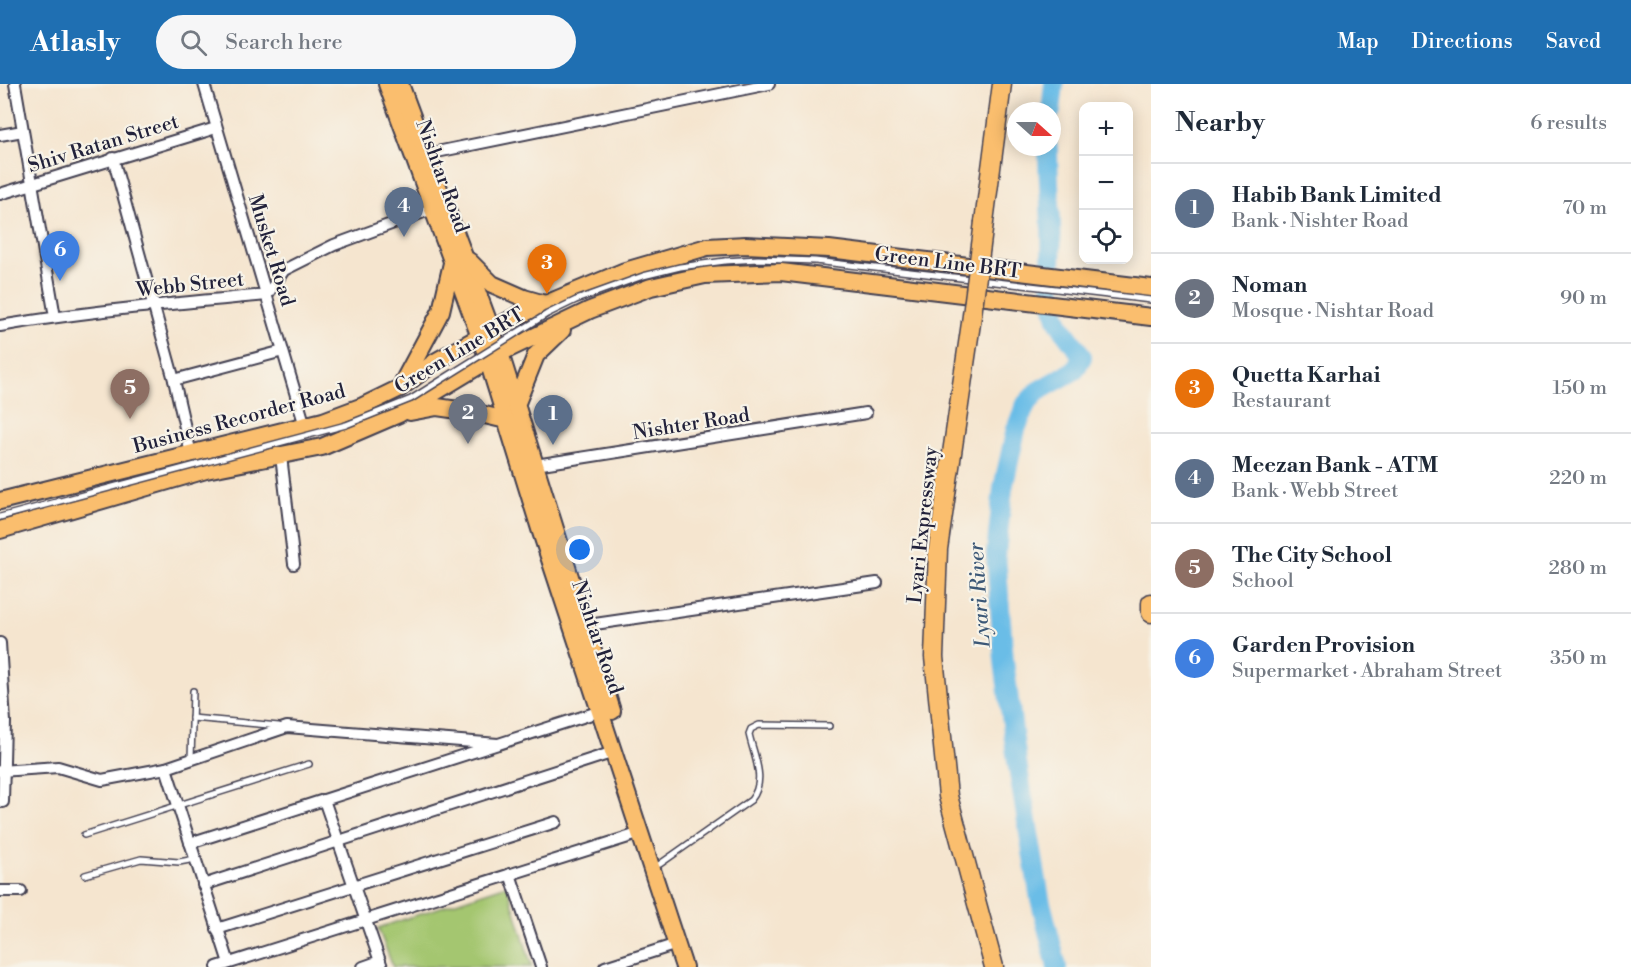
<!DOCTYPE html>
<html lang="en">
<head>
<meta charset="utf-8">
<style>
	:root { --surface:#fff; --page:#f6f6f7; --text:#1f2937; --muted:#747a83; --line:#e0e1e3; --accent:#1f6fb2 }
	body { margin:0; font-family:"Libre Bodoni",serif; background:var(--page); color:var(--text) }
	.controls { position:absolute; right:18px; top:18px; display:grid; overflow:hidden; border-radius:12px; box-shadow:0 3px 15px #0003 }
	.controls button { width:54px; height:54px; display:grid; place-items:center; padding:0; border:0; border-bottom:2px solid var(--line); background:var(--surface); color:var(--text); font:30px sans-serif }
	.compass { position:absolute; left:1007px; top:18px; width:54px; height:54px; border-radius:50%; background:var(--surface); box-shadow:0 3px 15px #0003; rotate:111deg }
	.you { position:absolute; left:580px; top:466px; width:21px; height:21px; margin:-15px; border:4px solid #fff; border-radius:50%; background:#1a73e8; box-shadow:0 0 0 9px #1a73e833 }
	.badge { display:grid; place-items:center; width:39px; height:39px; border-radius:50%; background:var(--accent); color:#fff; font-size:20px; font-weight:700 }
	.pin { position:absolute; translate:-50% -50px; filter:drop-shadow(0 2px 3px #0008) }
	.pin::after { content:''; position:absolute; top:32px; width:21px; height:18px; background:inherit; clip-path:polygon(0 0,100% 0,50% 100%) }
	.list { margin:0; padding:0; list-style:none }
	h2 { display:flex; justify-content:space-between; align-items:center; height:78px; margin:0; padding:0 24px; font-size:26px }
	h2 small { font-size:20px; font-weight:400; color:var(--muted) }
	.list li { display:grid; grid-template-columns:39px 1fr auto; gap:18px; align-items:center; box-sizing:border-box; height:90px; padding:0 24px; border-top:2px solid var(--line) }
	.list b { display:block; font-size:22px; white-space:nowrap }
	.list p { margin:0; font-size:20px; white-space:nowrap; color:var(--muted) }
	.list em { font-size:20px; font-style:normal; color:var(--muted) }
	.icon { flex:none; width:33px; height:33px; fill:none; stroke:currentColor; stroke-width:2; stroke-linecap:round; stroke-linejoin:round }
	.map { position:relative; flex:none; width:1151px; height:883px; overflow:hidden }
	header { display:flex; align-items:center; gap:36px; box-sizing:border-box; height:84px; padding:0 30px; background:var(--accent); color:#fff }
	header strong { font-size:28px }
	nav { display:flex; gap:33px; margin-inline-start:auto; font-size:21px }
	.search { width:420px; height:54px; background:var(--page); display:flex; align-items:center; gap:15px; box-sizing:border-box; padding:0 21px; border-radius:33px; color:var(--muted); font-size:22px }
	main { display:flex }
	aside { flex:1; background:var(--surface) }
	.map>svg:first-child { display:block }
</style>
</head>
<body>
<header>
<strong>Atlasly</strong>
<div class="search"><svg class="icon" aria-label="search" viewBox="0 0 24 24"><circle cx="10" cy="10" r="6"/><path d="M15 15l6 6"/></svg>Search here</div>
<nav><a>Map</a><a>Directions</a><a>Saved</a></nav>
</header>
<main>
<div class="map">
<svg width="1151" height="883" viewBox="0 0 1151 883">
	<rect width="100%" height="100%" fill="#f7f3e8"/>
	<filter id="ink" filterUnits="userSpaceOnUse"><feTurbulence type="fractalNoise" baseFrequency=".0167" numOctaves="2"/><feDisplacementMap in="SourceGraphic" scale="12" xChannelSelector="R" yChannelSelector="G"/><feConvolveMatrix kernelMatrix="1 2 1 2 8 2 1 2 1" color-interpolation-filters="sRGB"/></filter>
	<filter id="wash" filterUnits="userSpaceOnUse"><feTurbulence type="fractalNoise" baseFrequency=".008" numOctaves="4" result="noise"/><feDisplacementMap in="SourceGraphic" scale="24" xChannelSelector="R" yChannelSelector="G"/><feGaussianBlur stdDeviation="1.35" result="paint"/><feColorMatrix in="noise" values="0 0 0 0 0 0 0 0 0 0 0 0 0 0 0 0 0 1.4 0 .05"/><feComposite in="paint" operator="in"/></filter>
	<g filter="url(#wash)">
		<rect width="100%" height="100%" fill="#f5e5cf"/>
		<path fill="#a4c66f" stroke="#637455" stroke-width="1.5" d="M 507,801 L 532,883 L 393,883 L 378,844 Z"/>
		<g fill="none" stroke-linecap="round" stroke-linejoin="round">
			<g stroke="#6bbde7" stroke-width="20">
				<path d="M 1051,27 L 1054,0"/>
				<path d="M 1048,63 C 1048,90 1050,115 1051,142 C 1053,172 1047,205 1057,234 C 1062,248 1075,259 1082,273 L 1075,286 L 1038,307 L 1026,320 L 1016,345 L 1003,404 L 996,470 L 1004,577 L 1017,678 L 1040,815 L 1057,883"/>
			</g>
		</g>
	</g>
	<g filter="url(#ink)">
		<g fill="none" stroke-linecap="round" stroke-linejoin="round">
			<g stroke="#423f51" stroke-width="8">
				<g id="lane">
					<path d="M 725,177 L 758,175 L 815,177 L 1151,216"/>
					<path d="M 192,634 L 279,642"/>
					<path d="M 191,675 L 193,607"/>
					<path d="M 84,751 L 309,680"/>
					<path d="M 660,780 L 751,716 C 767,696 754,673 749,650 L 751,645 L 759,641 L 829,642"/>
					<path d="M 85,791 L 141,775 L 179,778 L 195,775"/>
				</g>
			</g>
			<g stroke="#423f51" stroke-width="14">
				<g id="street">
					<path d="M 15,0 L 55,233"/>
					<path d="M 204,0 L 305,342"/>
					<path d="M 0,51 L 23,47"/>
					<path d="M 427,70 L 769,0"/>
					<path d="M 113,74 L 174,296 L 191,370"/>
					<path d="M 0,110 L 216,44"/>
					<path d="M 0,242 C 88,227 177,219 267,211 L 284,186 L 334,161 L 432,125"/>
					<path d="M 174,296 L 283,267"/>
					<path d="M 281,372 L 294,480"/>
					<path d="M 529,382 L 866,329"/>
					<path d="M 581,542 L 877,499"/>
					<path d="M 0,559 L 5,638 L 3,718"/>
					<path d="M 166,684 L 229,879"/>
					<path d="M 0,687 L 58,683 L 102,696 L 166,684 L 287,643 L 498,660"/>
					<path d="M 324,716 L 382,883"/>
					<path d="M 190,759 L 601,627"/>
					<path d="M 510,790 L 541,883"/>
					<path d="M 203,801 L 614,668"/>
					<path d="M 0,807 L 21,807"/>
					<path d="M 217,845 L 556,738"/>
					<path d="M 217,883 L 641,749"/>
					<path d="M 363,883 L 380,877"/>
					<path d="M 605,883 L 677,860"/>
				</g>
			</g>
			<g stroke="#423f51" stroke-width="20">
				<g id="primary">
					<path d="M 387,0 L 484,264 L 540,445 L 684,883"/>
					<path d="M 400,0 L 500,269 L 612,627"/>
					<path d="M 469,177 L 492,200 L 524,214 L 545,220"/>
					<path d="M 403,298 L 441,227 L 452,179"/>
					<path d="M 516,321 L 536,271 L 562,246"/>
					<path d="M 410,328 L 437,323 L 472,328 L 506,336"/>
					<path d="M 0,417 L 323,337 L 363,322 L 400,304 L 435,278 L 517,232 L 625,187 L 707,163 L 746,161 L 829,165 L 1151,204"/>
					<path d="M 0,446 L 206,386 L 322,363 L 399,330 L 500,269 L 590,226 L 651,203 L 705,191 L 781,188 L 1151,233"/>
				</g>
			</g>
			<g stroke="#423f51" stroke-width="21">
				<g id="highway">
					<path d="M 984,138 L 1002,0"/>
					<path d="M 971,239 L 938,465 L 934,573 L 948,712 L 994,883"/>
					<path d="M 1151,519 L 1151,529"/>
				</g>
			</g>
			<use href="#lane" stroke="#fff" stroke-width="5"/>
			<use href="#street" stroke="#fff" stroke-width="10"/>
			<use href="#primary" stroke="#fabe6e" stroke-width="16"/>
			<use href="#highway" stroke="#fabe6e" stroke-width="18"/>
			<g stroke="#423f51" stroke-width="8" stroke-linecap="butt">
				<path id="lane-bridge" d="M 0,433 L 346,341 L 411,315 L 547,230 L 576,216 L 643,192 L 680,183 L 725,177"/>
			</g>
			<g stroke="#423f51" stroke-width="21" stroke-linecap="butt">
				<path id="highway-bridge" d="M 971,239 L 984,138"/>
			</g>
			<use href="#lane-bridge" stroke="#fff" stroke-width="5"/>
			<use href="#highway-bridge" stroke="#fabe6e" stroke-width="18"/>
		</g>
	</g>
	<g text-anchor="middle" stroke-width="4.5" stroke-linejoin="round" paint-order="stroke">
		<g font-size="20" fill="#22223b" stroke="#f7f3e8">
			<text transform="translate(103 59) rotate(-17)" y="7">Shiv Ratan Street</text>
			<text transform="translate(443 92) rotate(70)" y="7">Nishtar Road</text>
			<text transform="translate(272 166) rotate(73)" y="7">Musket Road</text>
			<text transform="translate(948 178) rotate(7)" y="7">Green Line BRT</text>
			<text transform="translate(190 200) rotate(-6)" y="7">Webb Street</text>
			<text transform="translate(459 266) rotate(-31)" y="7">Green Line BRT</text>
			<text transform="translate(239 334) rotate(-15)" y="7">Business Recorder Road</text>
			<text transform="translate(691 339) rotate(-9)" y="7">Nishter Road</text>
			<text transform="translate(922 441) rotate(-84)" y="7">Lyari Expressway</text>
			<text transform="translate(598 553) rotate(71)" y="7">Nishtar Road</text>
		</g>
		<g font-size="21" font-style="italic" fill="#3c5877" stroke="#f7f3e8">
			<text transform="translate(979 511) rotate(-94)" y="7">Lyari River</text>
		</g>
	</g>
</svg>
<div class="controls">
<button>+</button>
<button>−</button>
<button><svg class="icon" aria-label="locate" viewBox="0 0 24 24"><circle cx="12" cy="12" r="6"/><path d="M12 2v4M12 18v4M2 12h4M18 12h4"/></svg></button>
</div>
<svg class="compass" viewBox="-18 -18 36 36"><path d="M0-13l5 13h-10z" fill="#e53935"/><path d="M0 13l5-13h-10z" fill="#747a83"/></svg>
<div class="you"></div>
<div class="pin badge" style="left:553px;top:361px;background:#5c6f8a">1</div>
<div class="pin badge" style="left:468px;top:360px;background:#6b7280">2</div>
<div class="pin badge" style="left:547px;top:210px;background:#e8710a">3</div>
<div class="pin badge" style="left:404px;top:153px;background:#5c6f8a">4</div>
<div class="pin badge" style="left:130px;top:335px;background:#8d6e63">5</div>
<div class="pin badge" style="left:60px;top:197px;background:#3f7fe0">6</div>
</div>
<aside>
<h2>Nearby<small>6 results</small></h2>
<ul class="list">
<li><span class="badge" style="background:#5c6f8a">1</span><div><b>Habib Bank Limited</b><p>Bank · Nishter Road</p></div><em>70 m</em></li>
<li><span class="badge" style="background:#6b7280">2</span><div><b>Noman</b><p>Mosque · Nishtar Road</p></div><em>90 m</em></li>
<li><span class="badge" style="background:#e8710a">3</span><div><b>Quetta Karhai</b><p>Restaurant</p></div><em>150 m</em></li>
<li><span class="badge" style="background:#5c6f8a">4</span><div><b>Meezan Bank - ATM</b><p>Bank · Webb Street</p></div><em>220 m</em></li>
<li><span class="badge" style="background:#8d6e63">5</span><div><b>The City School</b><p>School</p></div><em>280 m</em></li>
<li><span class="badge" style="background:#3f7fe0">6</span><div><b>Garden Provision</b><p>Supermarket · Abraham Street</p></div><em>350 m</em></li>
</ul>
</aside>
</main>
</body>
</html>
